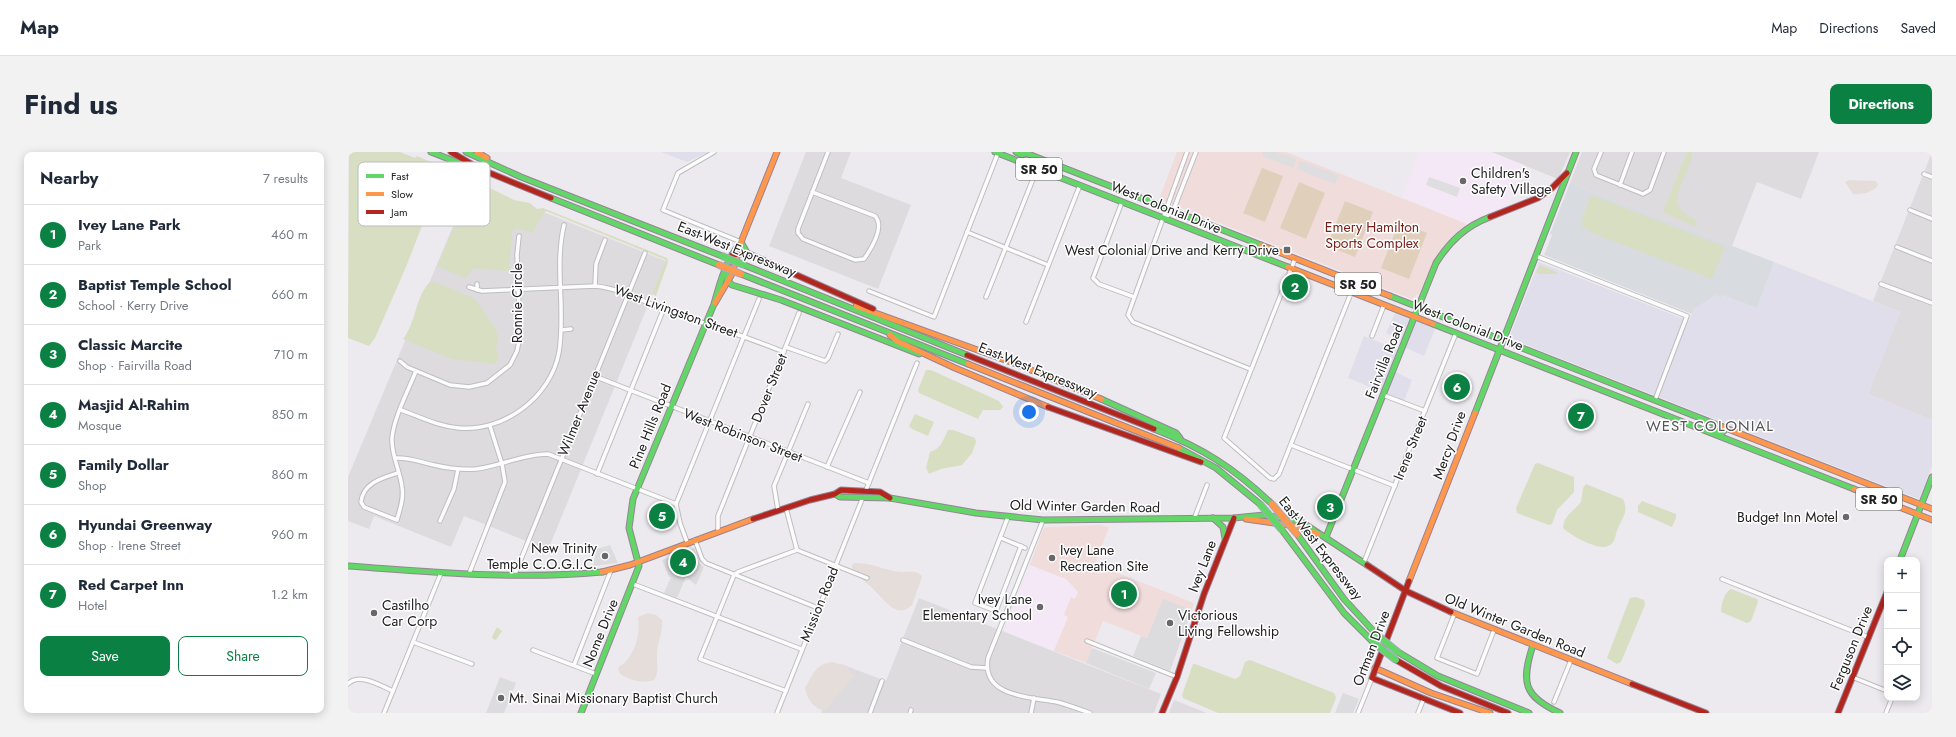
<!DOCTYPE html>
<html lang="en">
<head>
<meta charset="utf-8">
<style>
	:root { --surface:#fff; --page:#f2f2f3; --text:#1f2937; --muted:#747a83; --line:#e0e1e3; --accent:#0b8043 }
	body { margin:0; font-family:Jost,sans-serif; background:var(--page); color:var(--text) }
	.controls { position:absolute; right:12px; bottom:12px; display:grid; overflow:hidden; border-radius:8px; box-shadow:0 2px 10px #0003 }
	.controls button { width:36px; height:36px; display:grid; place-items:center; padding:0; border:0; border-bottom:1px solid var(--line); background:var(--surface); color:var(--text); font:20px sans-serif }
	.you { position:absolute; left:681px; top:260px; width:14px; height:14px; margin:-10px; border:3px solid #fff; border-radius:50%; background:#1a73e8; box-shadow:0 0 0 6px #1a73e833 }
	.badge { display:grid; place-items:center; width:26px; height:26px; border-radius:50%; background:var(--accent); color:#fff; font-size:13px; font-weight:700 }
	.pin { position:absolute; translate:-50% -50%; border:2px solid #fff; box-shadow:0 1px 4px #0006 }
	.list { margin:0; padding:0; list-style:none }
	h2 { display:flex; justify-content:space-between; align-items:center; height:52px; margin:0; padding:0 16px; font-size:17px }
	h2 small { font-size:13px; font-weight:400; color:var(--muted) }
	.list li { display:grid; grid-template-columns:26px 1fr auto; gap:12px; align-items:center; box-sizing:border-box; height:60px; padding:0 16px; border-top:1px solid var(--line) }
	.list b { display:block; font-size:15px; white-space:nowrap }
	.list p { margin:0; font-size:13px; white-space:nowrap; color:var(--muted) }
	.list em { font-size:13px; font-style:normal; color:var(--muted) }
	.actions { display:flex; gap:8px; padding:12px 16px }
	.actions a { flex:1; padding:9px 0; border:1px solid var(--accent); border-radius:8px; text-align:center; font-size:14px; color:var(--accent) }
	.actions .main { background:var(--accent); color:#fff }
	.icon { flex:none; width:22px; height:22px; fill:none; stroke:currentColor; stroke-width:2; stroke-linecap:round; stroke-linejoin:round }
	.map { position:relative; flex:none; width:1584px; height:561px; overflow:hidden; border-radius:8px }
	header { display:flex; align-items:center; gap:24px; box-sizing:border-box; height:56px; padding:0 20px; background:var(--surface); border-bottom:1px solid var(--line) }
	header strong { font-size:19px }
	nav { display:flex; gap:22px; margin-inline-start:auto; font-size:14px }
	.intro { display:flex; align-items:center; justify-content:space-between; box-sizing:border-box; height:96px; padding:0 24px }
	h1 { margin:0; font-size:28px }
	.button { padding:10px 18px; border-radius:8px; background:var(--accent); color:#fff; font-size:14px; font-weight:700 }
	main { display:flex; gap:24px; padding:0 24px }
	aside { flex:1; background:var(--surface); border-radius:8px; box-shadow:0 2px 10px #0003 }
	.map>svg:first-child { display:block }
</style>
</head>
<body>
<header>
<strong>Map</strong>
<nav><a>Map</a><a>Directions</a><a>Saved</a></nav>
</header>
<div class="intro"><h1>Find us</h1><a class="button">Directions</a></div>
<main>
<aside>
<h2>Nearby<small>7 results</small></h2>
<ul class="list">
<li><span class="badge">1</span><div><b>Ivey Lane Park</b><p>Park</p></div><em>460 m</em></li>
<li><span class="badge">2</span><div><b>Baptist Temple School</b><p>School · Kerry Drive</p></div><em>660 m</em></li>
<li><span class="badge">3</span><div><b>Classic Marcite</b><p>Shop · Fairvilla Road</p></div><em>710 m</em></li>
<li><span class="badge">4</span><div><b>Masjid Al-Rahim</b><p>Mosque</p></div><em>850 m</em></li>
<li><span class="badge">5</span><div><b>Family Dollar</b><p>Shop</p></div><em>860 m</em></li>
<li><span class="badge">6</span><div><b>Hyundai Greenway</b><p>Shop · Irene Street</p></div><em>960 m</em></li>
<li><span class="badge">7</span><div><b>Red Carpet Inn</b><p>Hotel</p></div><em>1.2 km</em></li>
</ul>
<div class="actions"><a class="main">Save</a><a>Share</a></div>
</aside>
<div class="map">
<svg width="1584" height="561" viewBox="0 0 1584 561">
	<rect width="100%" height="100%" fill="#edeaef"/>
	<g fill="#dddbde">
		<path d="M 458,0 L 503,0 L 493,26 L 563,53 L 530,137 L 421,94 Z"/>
		<path d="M 1143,0 L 1222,0 L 1210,27 Z"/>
		<path d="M 1234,0 L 1471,0 L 1453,47 L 1409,30 L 1384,94 L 1222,31 Z"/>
		<path d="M 1584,0 L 1584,268 L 1520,242 L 1552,160 L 1525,149 Z"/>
		<path d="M 123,31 L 318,109 L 200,398 L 116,364 L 103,395 L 26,364 L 21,377 L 0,369 L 0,325 Z"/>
		<path d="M 571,446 L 813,542 L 806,561 L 473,561 L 493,512 L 538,529 Z"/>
		<path d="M 826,548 L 859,561 L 821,561 Z"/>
	</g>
	<g fill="#e0deeb">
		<path d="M 313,0 L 360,0 L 339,10 Z"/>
		<path d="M 1191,110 L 1341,169 L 1346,157 L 1367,142 L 1374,143 L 1409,156 L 1426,110 L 1552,160 L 1520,242 L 1584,268 L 1584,314 L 1571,347 L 1161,186 Z"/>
		<path d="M 1047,161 L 1087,177 L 1076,204 L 1056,195 L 1058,190 L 1038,181 Z"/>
		<path d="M 1016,184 L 1051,198 L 1043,218 L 1064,228 L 1056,249 L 1000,226 Z"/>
	</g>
	<path fill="#d8dce0" d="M 1222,31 L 1426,110 L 1409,156 L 1374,143 L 1373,145 L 1367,143 L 1346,157 L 1344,162 L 1196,103 L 1204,83 L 1202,82 Z"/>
	<g fill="#f5e8f6">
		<path d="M 1071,0 L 1143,0 L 1176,13 L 1160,53 L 1119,72 L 1054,45 Z"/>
		<path d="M 682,413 L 718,427 L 730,440 L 727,447 L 723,445 L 720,465 L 706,499 L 656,479 Z"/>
	</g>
	<g fill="#dcdbdd">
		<path d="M 262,393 L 270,411 L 245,414 L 248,397 Z"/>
		<path d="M 346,396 L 351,411 L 356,415 L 348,433 L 338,425 L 329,446 L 316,441 L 323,425 L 321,425 L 314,408 Z"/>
		<path d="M 815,446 L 844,458 L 822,519 L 785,504 L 793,484 L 799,486 Z"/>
		<path d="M 744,496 L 808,521 L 801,537 L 738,511 Z"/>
		<path d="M 152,525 L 168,531 L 156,561 L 138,561 Z"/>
		<path d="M 995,541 L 1011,547 L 1005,561 L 987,561 Z"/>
	</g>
	<g fill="#e4ddda">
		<path d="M 1501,28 L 1528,29 L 1530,33 C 1526,40 1513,43 1505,42 L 1497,30 Z"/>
		<path d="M 506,411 C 523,410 538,419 554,420 C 561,420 567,418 573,423 L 574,425 L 564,453 C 549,468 538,449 528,440 C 521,432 512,426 504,419 L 504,413 Z"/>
		<path d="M 300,461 L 308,463 L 314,468 C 315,480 310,489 309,500 C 308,510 312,520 306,528 C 294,532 282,528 272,522 L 270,516 C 272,513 276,512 279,508 C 289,496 292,480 290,465 Z"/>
		<path d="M 485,510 L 499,515 L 506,524 L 477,559 C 466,557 459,547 457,536 C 466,521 467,512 485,510 Z"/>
	</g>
	<g fill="#f1dcdc">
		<path d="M 829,0 L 938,0 L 1119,72 C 1091,92 1084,112 1071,143 L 1069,142 L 1066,148 L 811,47 Z"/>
		<path d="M 752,373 L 761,375 L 747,412 L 846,451 L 844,458 L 815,447 L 799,486 L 755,469 L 738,511 L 706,499 L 720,465 L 716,463 L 723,445 L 727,447 L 730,440 L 718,427 L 682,413 L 695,377 L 699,375 Z"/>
	</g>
	<g fill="#e0d0bb">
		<path d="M 914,16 L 935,24 L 917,70 L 895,61 Z"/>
		<path d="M 951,30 L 977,41 L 958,87 L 932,76 Z"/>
		<path d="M 997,49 L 1025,60 L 1007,105 L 979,94 Z"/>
		<path d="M 1051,70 L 1079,81 L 1061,127 L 1033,116 Z"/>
	</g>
	<g fill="#dedddf">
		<path d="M 915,0 L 928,0 L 948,7 L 945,16 L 914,4 Z"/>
		<path d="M 952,9 L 990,23 L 987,32 L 949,17 Z"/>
		<path d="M 1081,25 L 1112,36 L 1109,45 L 1078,33 Z"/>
	</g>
	<g fill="#d8dec2">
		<path d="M 1,0 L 52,0 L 67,6 L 69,4 L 123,27 L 127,24 L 130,30 L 166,48 L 182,51 L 189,57 L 195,56 L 319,106 L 320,110 L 308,144 L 304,142 L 318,108 L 198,59 L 191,68 L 185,81 L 168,76 L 164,79 L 161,119 L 126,116 L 118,126 L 89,114 L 113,58 L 111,55 L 98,48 L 100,45 L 113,51 L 116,49 L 123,31 L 97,19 L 89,38 L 93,41 L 92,45 L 86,43 L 58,115 L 27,186 L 21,194 L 0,186 Z"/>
		<path d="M 1339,0 L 1344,0 C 1343,18 1327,36 1329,53 L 1340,65 L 1347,67 L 1349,75 L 1315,60 Z"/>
		<path d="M 1246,44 L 1377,95 L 1364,127 L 1247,82 L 1235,75 L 1233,70 L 1242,45 Z"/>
		<path d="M 1192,113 L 1209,120 L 1209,122 L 1190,122 L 1188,120 Z"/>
		<path d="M 87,130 L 127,147 L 149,179 L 150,189 L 148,198 L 151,205 L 147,212 L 104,207 L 55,187 C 68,171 67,146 81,131 Z"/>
		<path d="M 578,218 L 583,218 L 651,249 L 655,255 L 652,258 L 635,258 L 630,267 L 571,241 L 570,238 Z"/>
		<path d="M 567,262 L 586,270 L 580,284 L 564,277 L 561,274 Z"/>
		<path d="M 600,278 L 605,278 L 627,286 L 628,290 L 624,301 L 614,313 L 593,317 L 581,322 L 578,316 L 582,300 C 593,297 595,288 600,278 Z"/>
		<path d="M 1190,311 L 1226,325 L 1226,340 L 1209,358 L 1204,372 L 1201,373 L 1169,361 L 1168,356 L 1187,312 Z"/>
		<path d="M 1238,332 L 1275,347 C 1281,360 1275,364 1270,376 C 1267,382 1268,391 1260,394 C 1250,399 1222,383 1215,376 C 1216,363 1225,360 1233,350 L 1235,336 Z"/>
		<path d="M 1294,349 L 1328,362 L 1328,366 L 1324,375 L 1290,360 L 1290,354 Z"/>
		<path d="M 1383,437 L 1409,447 L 1410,450 L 1403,469 L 1399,471 L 1373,460 C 1373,453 1376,441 1383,437 Z"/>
		<path d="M 1288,445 L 1296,448 L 1297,453 L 1273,510 L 1269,512 L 1259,506 L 1282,446 Z"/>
		<path d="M 149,475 L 154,479 L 148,488 L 145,487 L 144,485 Z"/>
		<path d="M 902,508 L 986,541 L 988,546 L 982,561 L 870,561 L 835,546 L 834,543 L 845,512 L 847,512 L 887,527 L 892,524 L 897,510 Z"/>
	</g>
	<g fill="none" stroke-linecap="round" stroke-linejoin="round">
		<g stroke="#bebdbf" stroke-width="5.5">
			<g id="street">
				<path d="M 366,0 L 330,21 L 315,58 L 393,90"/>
				<path d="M 839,0 L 780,163 L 785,170 L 902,217"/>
				<path d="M 1253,0 L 1246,17 L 1248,23 L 1295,42 L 1302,38 L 1316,0"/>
				<path d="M 1576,22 L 1584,25"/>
				<path d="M 1272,33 L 1284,0"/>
				<path d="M 464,40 L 527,64 C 537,75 523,97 516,107 L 507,108 L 455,87 L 450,81 L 450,77 L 480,0"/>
				<path d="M 774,50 L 745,126 L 751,132 L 786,145"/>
				<path d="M 1562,58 L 1584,67"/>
				<path d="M 816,67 L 825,59 L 848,0"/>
				<path d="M 619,80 L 700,113"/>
				<path d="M 1549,95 L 1584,109"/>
				<path d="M 1188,104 L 1339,164 L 1307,248"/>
				<path d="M 947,107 L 876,286 L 922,326 L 926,327 L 931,322 L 1007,131"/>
				<path d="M 129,132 L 129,138"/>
				<path d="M 1533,132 L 1584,151"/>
				<path d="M 247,134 L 248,112 L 257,88"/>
				<path d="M 121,135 L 134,139 L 247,134 C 278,137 302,154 331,163 C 366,174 401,186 436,200"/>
				<path d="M 521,139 L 586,165 L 650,1"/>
				<path d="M 638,145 L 689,17"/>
				<path d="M 678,170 L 732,33"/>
				<path d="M 213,178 L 223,177"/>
				<path d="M 1024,184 L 1036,153"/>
				<path d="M 438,195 L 477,209 L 480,206 L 490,182"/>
				<path d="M 52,209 L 59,215 L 102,233 L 121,235 L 139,231 L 162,213 L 169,199 L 172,184 L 169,103 L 171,84"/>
				<path d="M 246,224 L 521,331"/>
				<path d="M 1035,243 L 1077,259"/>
				<path d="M 53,258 C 72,265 90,274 111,276 C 156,280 203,245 211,200 C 218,157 206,116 216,73"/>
				<path d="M 943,293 L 1047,334"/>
				<path d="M 47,306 C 61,305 72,310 86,313 C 99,316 114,318 128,317 C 153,314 175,302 200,302 L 328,352"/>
				<path d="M 479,315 L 512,240"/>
				<path d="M 50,321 C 34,326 15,331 13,350 L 16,355 L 49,368 C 52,357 56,346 54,335 C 52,318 43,303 44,286 C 46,265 60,239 68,219"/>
				<path d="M 249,322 L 316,156"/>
				<path d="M 518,338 L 569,211"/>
				<path d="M 438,356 L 449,398"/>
				<path d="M 430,358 L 426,334 L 460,252"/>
				<path d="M 660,365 L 627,451 L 648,459 L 673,394"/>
				<path d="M 846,367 L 859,333"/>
				<path d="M 695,368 L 640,506 C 633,545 682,545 709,550 C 720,553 731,557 742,561"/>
				<path d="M 92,369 L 106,337 L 110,317"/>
				<path d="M 370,379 L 370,364 L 451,161"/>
				<path d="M 653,386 L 677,396"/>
				<path d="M 347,388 L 354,407 L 358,411 L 470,456"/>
				<path d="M 339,390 L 332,371 L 328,352 L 411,147"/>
				<path d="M 449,398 L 519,426"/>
				<path d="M 1016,410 L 1108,181"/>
				<path d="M 121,422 L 157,330 L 154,312 L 142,274"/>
				<path d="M 167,422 L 297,101"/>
				<path d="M 1374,427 L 1520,485"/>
				<path d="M 285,432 L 453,497"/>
				<path d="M 1106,463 L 1089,506 L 1129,522 L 1146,478"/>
				<path d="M 555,488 L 623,515 L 639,516"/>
				<path d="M 739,489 L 829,525"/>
				<path d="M 65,490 L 124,512"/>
				<path d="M 185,498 L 248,522"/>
				<path d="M 226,513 L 263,418"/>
				<path d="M 1504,525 L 1539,539"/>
				<path d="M 0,532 C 11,520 33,534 45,539"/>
				<path d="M 438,539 L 352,507 L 386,423 L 390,420 L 449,398"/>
				<path d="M 1206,550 L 1223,508"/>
				<path d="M 36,561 L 93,421"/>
				<path d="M 429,561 L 515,345"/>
				<path d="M 522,561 L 534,529"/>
				<path d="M 562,561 L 563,558"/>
				<path d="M 683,561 L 686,546"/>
				<path d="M 1010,561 L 1024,526"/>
				<path d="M 1070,561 L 1076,546"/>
				<path d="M 1538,561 L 1544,546"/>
			</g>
		</g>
		<g stroke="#978496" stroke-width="7">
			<g id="fast">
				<path d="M 83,0 L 129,18"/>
				<path d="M 118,0 L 173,25 L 374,104"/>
				<path d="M 647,0 L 940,115"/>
				<path d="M 668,0 L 674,3 L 678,1"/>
				<path d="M 675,0 L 913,93"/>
				<path d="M 203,46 L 371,113"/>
				<path d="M 393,90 L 399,101"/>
				<path d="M 396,113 L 619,203"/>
				<path d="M 378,117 L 379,128 L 384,133 L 433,148 L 571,202"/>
				<path d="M 393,122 L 620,212"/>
				<path d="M 1042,144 L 1375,275"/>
				<path d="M 1085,172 L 1506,337"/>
				<path d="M 753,247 L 828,281 L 832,286"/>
				<path d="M 1127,261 L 1228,0"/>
				<path d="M 806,277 C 855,296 886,316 924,352"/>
				<path d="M 1364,278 L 1374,281 L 1378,276"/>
				<path d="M 831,296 L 868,316 L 912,352"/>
				<path d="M 487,342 L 492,345 L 542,346 L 628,361 L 695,368 L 886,366 L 916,363 L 952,369 L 1019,413"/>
				<path d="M 865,366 L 875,375 L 877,386"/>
				<path d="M 934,378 L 996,461 L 1026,491"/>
				<path d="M 949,382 L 996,447 L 1029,483"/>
				<path d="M 978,385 L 1088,111 C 1102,89 1118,74 1142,65"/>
				<path d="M 1552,408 L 1584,325"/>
				<path d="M 0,414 C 84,420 170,428 254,420"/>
				<path d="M 1185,493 C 1173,530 1175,544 1212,561"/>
				<path d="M 1050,500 L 1090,524 L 1181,561"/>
				<path d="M 233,561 L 291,414 L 281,376 L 285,347 L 366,152 C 372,130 378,108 393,90"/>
			</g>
		</g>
		<g stroke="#978496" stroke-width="7">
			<g id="slow">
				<path d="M 129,0 L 139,6"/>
				<path d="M 913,93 L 1042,144"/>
				<path d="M 940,115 L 1085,172"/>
				<path d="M 367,151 L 384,122 L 393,90 L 429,0"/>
				<path d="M 508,154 L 671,213 L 753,247"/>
				<path d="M 542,183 L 549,189 L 607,216 L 700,255"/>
				<path d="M 620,212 L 831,296"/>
				<path d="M 1375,275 L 1584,357"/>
				<path d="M 1506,337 L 1584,368"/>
				<path d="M 898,367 L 948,374 L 970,382"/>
				<path d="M 254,420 L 282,413 L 405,367"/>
				<path d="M 1061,429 L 1127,261"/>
				<path d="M 1103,460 L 1284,532"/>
				<path d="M 1027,516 L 1083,541 L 1142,561"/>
			</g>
		</g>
		<g stroke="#978496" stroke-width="7">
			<g id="jam">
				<path d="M 103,0 L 132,17 L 203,46"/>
				<path d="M 1142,65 L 1190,46 L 1204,36 L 1219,21"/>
				<path d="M 384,103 L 399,101 L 525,157"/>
				<path d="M 619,203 L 806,277"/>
				<path d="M 700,255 L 853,310"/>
				<path d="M 405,367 L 462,348 L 487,342 L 493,338 L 532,340 L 542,346"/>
				<path d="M 1019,413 L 1058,439 L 1103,460"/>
				<path d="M 1061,429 L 1024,526 L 1112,561"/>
				<path d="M 1048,508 L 1093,534 L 1160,561"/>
				<path d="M 1284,532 L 1358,561"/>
				<path d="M 814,561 L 829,525 L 856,442 L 886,366"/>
				<path d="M 1490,561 L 1539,440"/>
			</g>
		</g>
		<use href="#street" stroke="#fcfcfd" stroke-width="3.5"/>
		<use href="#fast" stroke="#63d668" stroke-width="5"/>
		<use href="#slow" stroke="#ff974d" stroke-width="5"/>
		<use href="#jam" stroke="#b3261e" stroke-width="5"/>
		<g stroke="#a5adc1" stroke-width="8" stroke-linecap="butt">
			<g id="fast-bridge">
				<path d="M 374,104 L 396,113"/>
				<path d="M 912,352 L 934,378"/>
				<path d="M 1029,483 L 1050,500"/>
				<path d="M 1026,491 L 1048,508"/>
			</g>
		</g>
		<g stroke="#a5adc1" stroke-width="8" stroke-linecap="butt">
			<g id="slow-bridge">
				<path d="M 371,113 L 393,122"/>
				<path d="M 924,352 L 949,382"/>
			</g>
		</g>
		<use href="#fast-bridge" stroke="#63d668" stroke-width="6"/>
		<use href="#slow-bridge" stroke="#ff974d" stroke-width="6"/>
	</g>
	<g fill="#686769" stroke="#fff" stroke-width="1.5">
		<circle cx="1115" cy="29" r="4"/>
		<rect x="935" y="94" width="8" height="8" rx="2"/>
		<circle cx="1498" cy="365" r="4"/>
		<circle cx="257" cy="404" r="4"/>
		<circle cx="704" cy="406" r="4"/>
		<circle cx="692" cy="455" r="4"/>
		<circle cx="26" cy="461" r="4"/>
		<circle cx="822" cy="471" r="4"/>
		<circle cx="153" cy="546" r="4"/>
	</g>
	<g text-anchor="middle" stroke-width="3" stroke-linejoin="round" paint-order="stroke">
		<g fill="#fff" stroke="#646464" stroke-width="1">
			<rect x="668" y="6" width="46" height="22" rx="3"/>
			<rect x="987" y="121" width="46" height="22" rx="3"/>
			<rect x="1508" y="336" width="46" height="22" rx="3"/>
		</g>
		<g font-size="13" font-weight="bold" fill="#212121">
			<text x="691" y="22">SR 50</text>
			<text x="1010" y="137">SR 50</text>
			<text x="1531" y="352">SR 50</text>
		</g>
		<g font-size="14" fill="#212121" stroke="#fff" text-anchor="start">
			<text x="1123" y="26">Children's<tspan x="1123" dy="16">Safety Village</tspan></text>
			<text x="931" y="103" text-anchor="end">West Colonial Drive and Kerry Drive</text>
			<text x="1490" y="370" text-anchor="end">Budget Inn Motel</text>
			<text x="249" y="401" text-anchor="end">New Trinity<tspan x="249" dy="16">Temple C.O.G.I.C.</tspan></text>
			<text x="712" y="403">Ivey Lane<tspan x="712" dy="16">Recreation Site</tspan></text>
			<text x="684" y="452" text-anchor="end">Ivey Lane<tspan x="684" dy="16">Elementary School</tspan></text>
			<text x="34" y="458">Castilho<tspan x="34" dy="16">Car Corp</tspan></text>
			<text x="830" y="468">Victorious<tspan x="830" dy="16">Living Fellowship</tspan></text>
			<text x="161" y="551">Mt. Sinai Missionary Baptist Church</text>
		</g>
		<g font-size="14" fill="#212121" stroke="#fff">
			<text transform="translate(818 55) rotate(22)" y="5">West Colonial Drive</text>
			<text transform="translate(389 97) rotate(22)" y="5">East-West Expressway</text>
			<text transform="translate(169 151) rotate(-90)" y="5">Ronnie Circle</text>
			<text transform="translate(328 159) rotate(20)" y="5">West Livingston Street</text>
			<text transform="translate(1120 173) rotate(21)" y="5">West Colonial Drive</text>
			<text transform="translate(1036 209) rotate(-68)" y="5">Fairvilla Road</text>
			<text transform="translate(690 218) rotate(22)" y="5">East-West Expressway</text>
			<text transform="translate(421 236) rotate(-68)" y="5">Dover Street</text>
			<text transform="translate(231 261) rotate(-68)" y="5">Wilmer Avenue</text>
			<text transform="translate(302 274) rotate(-68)" y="5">Pine Hills Road</text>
			<text transform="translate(395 283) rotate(21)" y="5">West Robinson Street</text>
			<text transform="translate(1101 293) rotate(-70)" y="5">Mercy Drive</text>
			<text transform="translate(1062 296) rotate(-68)" y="5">Irene Street</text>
			<text transform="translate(737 354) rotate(1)" y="5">Old Winter Garden Road</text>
			<text transform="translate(973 396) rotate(52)" y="5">East-West Expressway</text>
			<text transform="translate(854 414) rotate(-69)" y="5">Ivey Lane</text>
			<text transform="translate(471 452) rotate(-68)" y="5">Mission Road</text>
			<text transform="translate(1167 473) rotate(22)" y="5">Old Winter Garden Road</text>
			<text transform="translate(252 481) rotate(-68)" y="5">Nome Drive</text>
			<text transform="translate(1023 496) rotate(-69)" y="5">Ortman Drive</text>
			<text transform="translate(1503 496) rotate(-68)" y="5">Ferguson Drive</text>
		</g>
		<g font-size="14" fill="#752119" stroke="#fff">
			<text x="1024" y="80">Emery Hamilton<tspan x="1024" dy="16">Sports Complex</tspan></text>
		</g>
		<g font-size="15" letter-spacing="1" fill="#545454" stroke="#fff">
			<text x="1362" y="279">WEST COLONIAL</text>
		</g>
	</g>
	<rect x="10" y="10" width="132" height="64" rx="6" fill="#fff" stroke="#bcbcbc" stroke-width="1"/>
	<rect x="18" y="22" width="18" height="4" fill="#63d668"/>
	<rect x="18" y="40" width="18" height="4" fill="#ff974d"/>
	<rect x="18" y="58" width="18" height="4" fill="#b3261e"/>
	<g font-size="11" fill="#212121">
		<text x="43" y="28">Fast</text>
		<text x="43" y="46">Slow</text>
		<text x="43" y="64">Jam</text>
	</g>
</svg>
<div class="controls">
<button>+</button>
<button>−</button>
<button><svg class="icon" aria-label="locate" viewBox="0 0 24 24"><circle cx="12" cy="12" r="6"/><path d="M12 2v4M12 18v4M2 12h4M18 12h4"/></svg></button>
<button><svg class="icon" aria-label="layers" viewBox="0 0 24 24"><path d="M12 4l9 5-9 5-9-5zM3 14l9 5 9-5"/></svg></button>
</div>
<div class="you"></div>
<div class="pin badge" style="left:776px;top:442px">1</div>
<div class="pin badge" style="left:947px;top:135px">2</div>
<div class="pin badge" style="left:982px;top:355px">3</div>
<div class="pin badge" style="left:335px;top:410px">4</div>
<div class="pin badge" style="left:314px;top:364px">5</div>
<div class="pin badge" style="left:1109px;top:235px">6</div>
<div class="pin badge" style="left:1233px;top:264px">7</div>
</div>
</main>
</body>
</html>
